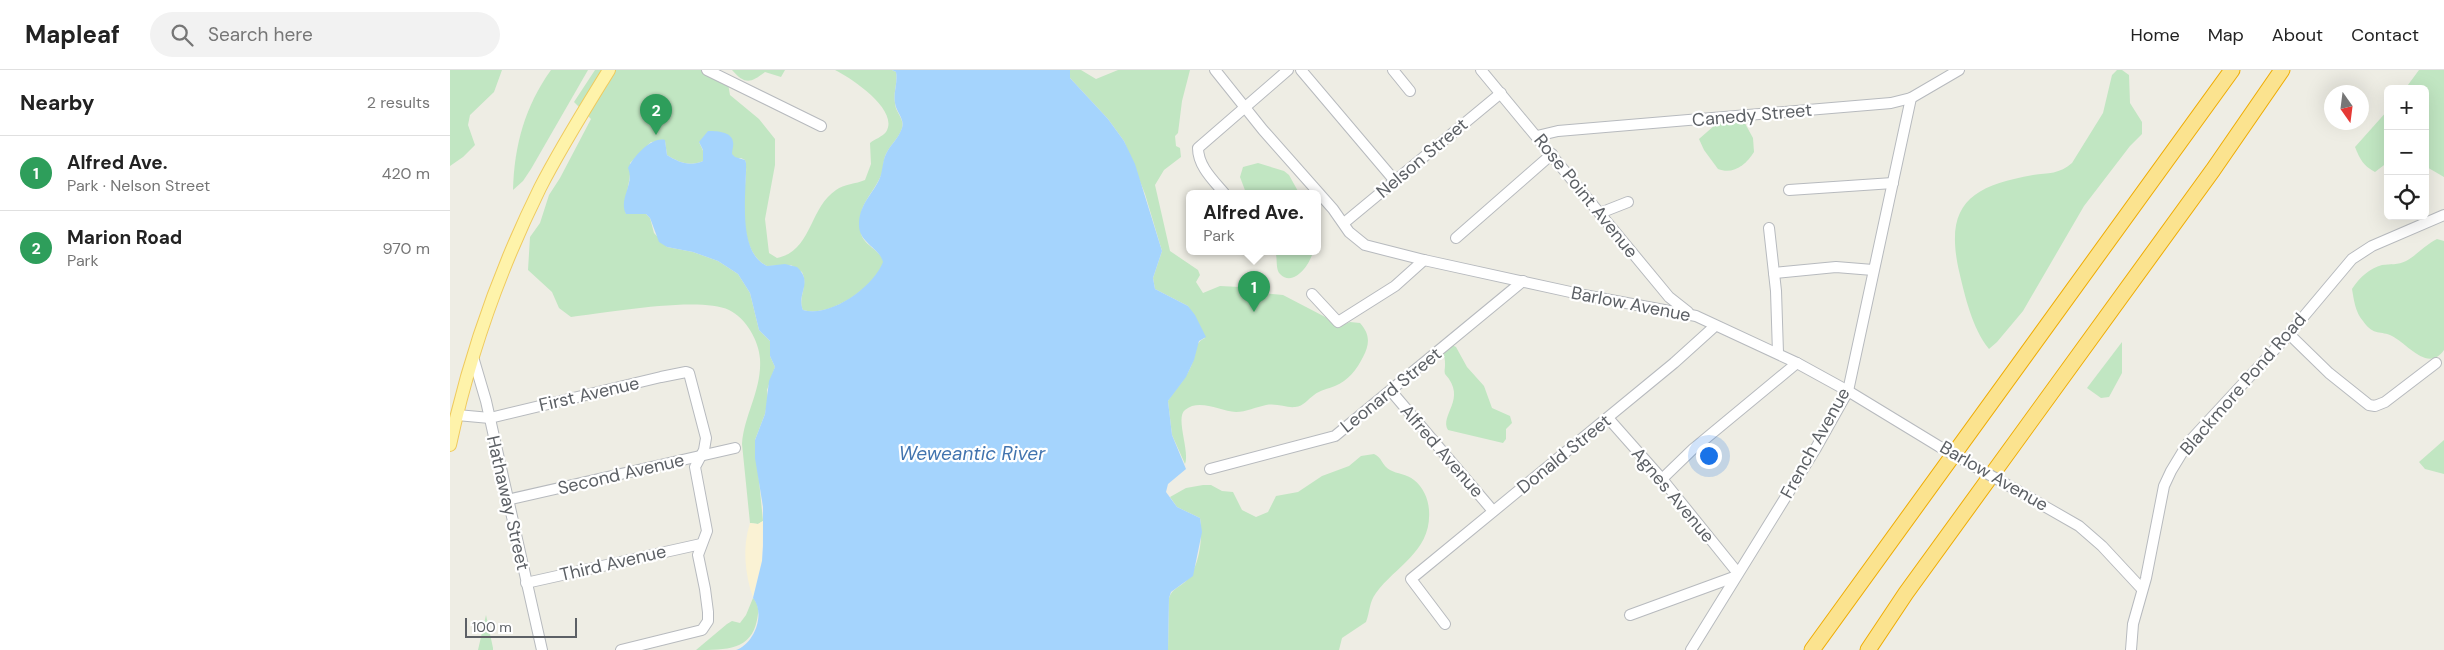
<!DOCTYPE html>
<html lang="en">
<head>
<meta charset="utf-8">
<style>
	:root { --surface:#fff; --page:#f2f2f2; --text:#222; --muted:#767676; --line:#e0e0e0; --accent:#d93025 }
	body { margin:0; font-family:"DM Sans",sans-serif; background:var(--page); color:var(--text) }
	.controls { position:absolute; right:15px; top:15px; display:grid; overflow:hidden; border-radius:8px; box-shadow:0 5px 20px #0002 }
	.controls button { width:45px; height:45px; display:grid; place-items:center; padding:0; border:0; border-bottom:1px solid var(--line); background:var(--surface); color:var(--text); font:25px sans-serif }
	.compass { position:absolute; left:1874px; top:15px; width:45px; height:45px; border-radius:50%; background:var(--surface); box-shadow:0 5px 20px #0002; rotate:166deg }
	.scale { position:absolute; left:15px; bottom:12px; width:112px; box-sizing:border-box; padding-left:5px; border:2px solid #5c6065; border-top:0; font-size:14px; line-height:18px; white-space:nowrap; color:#5c6065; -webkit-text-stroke:4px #fff; paint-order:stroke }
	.you { position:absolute; left:1258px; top:385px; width:18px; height:18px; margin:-12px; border:4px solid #fff; border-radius:50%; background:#1a73e8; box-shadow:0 0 0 8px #1a73e833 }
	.badge { display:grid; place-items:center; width:32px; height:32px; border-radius:50%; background:var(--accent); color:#fff; font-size:16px; font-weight:700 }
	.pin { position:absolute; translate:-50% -41px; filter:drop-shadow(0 1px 2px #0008) }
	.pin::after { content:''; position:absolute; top:26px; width:18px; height:15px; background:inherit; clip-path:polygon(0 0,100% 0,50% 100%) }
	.popup { position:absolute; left:736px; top:120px; width:135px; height:65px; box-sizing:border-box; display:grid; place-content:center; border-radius:8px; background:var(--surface); filter:drop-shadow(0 1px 4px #0005); font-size:16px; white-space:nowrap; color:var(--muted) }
	.popup b { font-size:19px; color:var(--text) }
	.popup::after { content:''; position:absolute; left:50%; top:100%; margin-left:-10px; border:10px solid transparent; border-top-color:var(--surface) }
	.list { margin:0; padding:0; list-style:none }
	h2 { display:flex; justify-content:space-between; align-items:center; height:65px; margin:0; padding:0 20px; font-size:21px }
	h2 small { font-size:16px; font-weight:400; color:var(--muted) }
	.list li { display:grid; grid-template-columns:32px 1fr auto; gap:15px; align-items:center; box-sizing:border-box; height:75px; padding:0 20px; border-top:1px solid var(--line) }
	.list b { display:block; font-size:19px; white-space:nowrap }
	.list p { margin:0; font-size:16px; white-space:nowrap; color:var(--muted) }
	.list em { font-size:16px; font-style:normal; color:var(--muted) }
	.icon { flex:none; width:28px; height:28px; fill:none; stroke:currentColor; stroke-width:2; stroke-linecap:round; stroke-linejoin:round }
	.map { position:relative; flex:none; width:1994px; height:580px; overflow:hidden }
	header { display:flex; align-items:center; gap:30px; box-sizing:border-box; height:70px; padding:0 25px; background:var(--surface); border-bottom:1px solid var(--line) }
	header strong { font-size:24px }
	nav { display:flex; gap:28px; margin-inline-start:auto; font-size:18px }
	.search { width:350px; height:45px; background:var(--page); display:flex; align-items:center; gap:12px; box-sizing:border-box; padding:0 18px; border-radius:28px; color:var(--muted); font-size:19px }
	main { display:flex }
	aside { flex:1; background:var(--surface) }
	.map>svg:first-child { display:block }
</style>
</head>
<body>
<header>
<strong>Mapleaf</strong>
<div class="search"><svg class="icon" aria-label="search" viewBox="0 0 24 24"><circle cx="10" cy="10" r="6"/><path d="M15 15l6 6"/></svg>Search here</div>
<nav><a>Home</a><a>Map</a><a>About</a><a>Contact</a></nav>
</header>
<main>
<aside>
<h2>Nearby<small>2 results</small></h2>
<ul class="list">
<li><span class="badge" style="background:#2e9e5b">1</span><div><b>Alfred Ave.</b><p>Park · Nelson Street</p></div><em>420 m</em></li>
<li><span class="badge" style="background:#2e9e5b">2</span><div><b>Marion Road</b><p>Park</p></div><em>970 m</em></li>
</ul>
</aside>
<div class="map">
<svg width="1994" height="580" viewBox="0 0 1994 580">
	<rect width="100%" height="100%" fill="#eeede4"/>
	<g fill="#c1e6c2">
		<path d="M 0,0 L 52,0 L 44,22 L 20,45 L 18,55 L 25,75 L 13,87 L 0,96 Z"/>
		<path d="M 101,0 L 138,0 L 81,99 L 73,111 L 63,120 C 64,76 75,36 101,0 Z"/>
		<path d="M 145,0 L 252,0 L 259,4 L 277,8 L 280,25 L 309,49 L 325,69 L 325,95 L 315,149 L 319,183 L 327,188 C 362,181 359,138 386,120 C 394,114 406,114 415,110 L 421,94 L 420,73 C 425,69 432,67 436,62 C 450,40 401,8 385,0 L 442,0 L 446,2 C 448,13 443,22 445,33 C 445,42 455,49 452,58 C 450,67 440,75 436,84 C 433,90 434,96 432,103 C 423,126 406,134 411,162 C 412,175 430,179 434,192 C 424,217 381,248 353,240 C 347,227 359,217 352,202 L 341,195 L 317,196 C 295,186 293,150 294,129 C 294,117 298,102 295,90 L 291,88 L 281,89 L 249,72 L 255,85 L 253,91 C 240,97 228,92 217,85 L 215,71 L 201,72 L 180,93 C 182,111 173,127 176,144 L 196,144 L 200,148 L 204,163 L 217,177 L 243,182 L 268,191 L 288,204 L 300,223 L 309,260 L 320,271 L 320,286 L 325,297 L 317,320 L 318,329 L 315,344 L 305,370 L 313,451 L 308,454 L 300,453 L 292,374 C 294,345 312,320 310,289 C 309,271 296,248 279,240 C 249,226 156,243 121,247 L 109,238 L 102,222 L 78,200 L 80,167 L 90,153 L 99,125 L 110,108 L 141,49 L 124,32 Z"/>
		<path d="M 282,0 L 335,0 L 331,7 L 315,2 C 301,13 295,15 282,0 Z"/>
		<path d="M 620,0 L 631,0 L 646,9 L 668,0 L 740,0 L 732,31 L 728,63 L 725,66 L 726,76 L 730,78 L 731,87 L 714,100 L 705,115 L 720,181 L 748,200 L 750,205 L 746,212 L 753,223 L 770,216 L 790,217 L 811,223 L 833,225 L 881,250 L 887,257 L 900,252 L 910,253 C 920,264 920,274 913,287 C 907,299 898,311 885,316 C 878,319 870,320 864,325 C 857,330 854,336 845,337 C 836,338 828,333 816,335 C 806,337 796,342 786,342 C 770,341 749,328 735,340 C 725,348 740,380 735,394 L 722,365 L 718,331 C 727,316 737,309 743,291 C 747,281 744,273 755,268 L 738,236 L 705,219 L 703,208 L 712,181 L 695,124 L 674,71 L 658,49 L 620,8 Z"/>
		<path d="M 1667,0 L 1672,0 L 1679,5 L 1680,33 L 1692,52 L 1692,64 L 1680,76 L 1634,136 L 1573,241 L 1547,272 L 1539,279 C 1522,258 1515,226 1509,201 C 1494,134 1521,116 1583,105 C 1598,103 1610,104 1622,93 L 1653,43 L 1662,5 Z"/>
		<path d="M 1969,0 L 1994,0 L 1994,107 L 1975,96 L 1975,19 L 1955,19 Z"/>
		<path d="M 1938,40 L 1938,92 L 1925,102 C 1914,96 1910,90 1905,77 Z"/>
		<path d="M 1292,48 L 1303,68 L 1304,82 C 1296,95 1283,105 1268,99 L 1254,80 L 1249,69 L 1265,55 Z"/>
		<path d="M 808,93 L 834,101 L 839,105 L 849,123 L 796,123 L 790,107 L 793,97 Z"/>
		<path d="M 1987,169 L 1994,171 L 1994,280 C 1978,303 1958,274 1942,266 C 1931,260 1924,267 1913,251 C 1905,242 1904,230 1902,219 C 1909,208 1920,198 1932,195 C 1940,194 1948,195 1956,191 C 1967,185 1975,175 1987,169 Z"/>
		<path d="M 825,181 L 863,181 C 861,193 844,218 830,204 C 825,199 828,188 825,181 Z"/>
		<path d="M 1672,272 L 1672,303 L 1659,327 L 1651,328 L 1637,318 Z"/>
		<path d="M 1002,275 L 1006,277 L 1017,297 L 1034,316 L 1042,338 L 1060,346 L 1062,353 L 1056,359 L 1056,369 L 1053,373 L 998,360 C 989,345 1018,329 995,304 C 994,301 995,298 995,296 C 996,283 989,286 1002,275 Z"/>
		<path d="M 1994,370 L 1994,404 L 1975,399 L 1969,392 Z"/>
		<path d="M 924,384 C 932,387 932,396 940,400 C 947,404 957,404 964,410 C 973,417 978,428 979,440 C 982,481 947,495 926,523 C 919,532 920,542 916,552 L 892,568 L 889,580 L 718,580 L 719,528 C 722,519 728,518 735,512 C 750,498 753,467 750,448 L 727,437 L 720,427 L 736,418 L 753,415 L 761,415 L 772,421 L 783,422 L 792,440 L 806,447 L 818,442 L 826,426 L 848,422 L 872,406 L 899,396 L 911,386 Z"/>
		<path d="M 303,528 C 309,535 309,541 307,550 C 301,580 277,580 246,580 L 277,554 L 282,551 L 290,553 L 296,545 Z"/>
		<path d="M 36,545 L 43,578 L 43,580 L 28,580 Z"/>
	</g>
	<path fill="#faf2d4" d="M 313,451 L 312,491 L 303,528 C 295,504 292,477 300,453 L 308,454 Z"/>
	<path fill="#a5d4fd" d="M 442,0 L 620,0 L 620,8 L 658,49 L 674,71 L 685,94 L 712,181 L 703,208 L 705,219 L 738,236 L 745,245 L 756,267 L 749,271 L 744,290 L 736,307 L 718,331 L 722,365 L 736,399 L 718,414 L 716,422 L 727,437 L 750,448 L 752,462 L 743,506 L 721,522 L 719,528 L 718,580 L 286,580 C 304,574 316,544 303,528 L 312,491 L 313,476 L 313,437 L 305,388 L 305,370 L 315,344 L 319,311 L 325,297 L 320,286 L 320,271 L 309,260 L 300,223 L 288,204 L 268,191 L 243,182 L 217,177 L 209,172 L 200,148 L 196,144 L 176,144 C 168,129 185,114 178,98 C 183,87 202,66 215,70 L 217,85 C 228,92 240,97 253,91 L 253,80 L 249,72 L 258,61 C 265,61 282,61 283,72 C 284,75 282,80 282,84 L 285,87 L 295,90 L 296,93 C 297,121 286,182 317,196 L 335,194 L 347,197 C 364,213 346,223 353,240 C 381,248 424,216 433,192 C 429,177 409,173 409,155 C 409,135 421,126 429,110 C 433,102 432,92 436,84 C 440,75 449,68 452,58 C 455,49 446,42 445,33 C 443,23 448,13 446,2 Z"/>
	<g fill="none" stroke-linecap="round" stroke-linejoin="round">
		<g stroke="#b7babe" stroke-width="12">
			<g id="minor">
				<path d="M 257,0 L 371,56"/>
				<path d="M 765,0 L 813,60 L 883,139 L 899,162 L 915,175 L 974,190 L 1134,225 L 1246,246 L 1347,293 L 1398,321 L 1490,377"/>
				<path d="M 851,0 L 945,111"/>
				<path d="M 943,0 L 960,21"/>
				<path d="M 1031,0 L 1219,227 L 1238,242"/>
				<path d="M 1087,66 L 1108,61 L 1441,33 L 1461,28 L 1509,0"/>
				<path d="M 1339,120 L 1443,113"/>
				<path d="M 774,123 C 763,110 748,96 748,78 L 838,0"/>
				<path d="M 1150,143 L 1178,132"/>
				<path d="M 894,153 L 1051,23"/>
				<path d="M 1319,158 L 1326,221 L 1328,283"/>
				<path d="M 1006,168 L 1102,84"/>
				<path d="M 1324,203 L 1386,197 L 1423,200"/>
				<path d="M 862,224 L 888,252 L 945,216 L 974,190"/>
				<path d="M 1839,264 L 1879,303 L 1919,335 L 1925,336 L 1935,332 L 1986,293"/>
				<path d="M 23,287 L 36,331 L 92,580"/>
				<path d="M 941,321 L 1043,441"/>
				<path d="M 7,345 L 40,348 L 211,307 L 236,302 L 239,303 L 256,368 L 254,380 L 245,397 L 257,461 L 248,485 L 255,519 L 258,542 L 258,551 L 252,560 L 171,580"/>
				<path d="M 1158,348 L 1212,409 L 1287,502"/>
				<path d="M 760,399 L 885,366 L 1073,211"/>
				<path d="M 1212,409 L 1243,379 L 1347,293"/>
				<path d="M 1554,413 L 1629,456 L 1652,476 L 1692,519"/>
				<path d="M 57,430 L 285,378"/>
				<path d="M 76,513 L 251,474"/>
				<path d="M 1180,545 L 1284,507"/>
				<path d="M 995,554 L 961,509 L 1224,293 L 1265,256"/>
				<path d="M 1241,580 L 1366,378 L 1398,321 L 1461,28"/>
				<path d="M 1681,580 L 1683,554 L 1696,508 L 1714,416 L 1721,401 L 1738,373 L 1839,264 L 1902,189 L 1922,176 L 1994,145"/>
			</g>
		</g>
		<g stroke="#efca5d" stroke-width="14">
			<path id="major" d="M 0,375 C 19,286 50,199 90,118 C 111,77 135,39 159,0"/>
		</g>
		<g stroke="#efac04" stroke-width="17">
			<g id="highway">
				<path d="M 1362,580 L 1782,0"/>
				<path d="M 1418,580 L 1456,523 L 1763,100 L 1832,0"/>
			</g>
		</g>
		<use href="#minor" stroke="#fff" stroke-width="10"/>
		<use href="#major" stroke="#fef3aa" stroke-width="12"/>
		<use href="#highway" stroke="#fbe38f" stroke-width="15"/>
		<g stroke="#b7babe" stroke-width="12" stroke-linecap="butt">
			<path id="minor-bridge" d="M 1490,377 L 1554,413"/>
		</g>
		<use href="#minor-bridge" stroke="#fff" stroke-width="10"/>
	</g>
	<g text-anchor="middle" stroke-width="4.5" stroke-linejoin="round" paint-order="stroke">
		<g font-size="18" fill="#5c6065" stroke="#fff">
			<text transform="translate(1302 45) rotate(-5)" y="6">Canedy Street</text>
			<text transform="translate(972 88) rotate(-40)" y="6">Nelson Street</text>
			<text transform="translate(1136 126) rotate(51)" y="6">Rose Point Avenue</text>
			<text transform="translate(1181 234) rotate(11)" y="6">Barlow Avenue</text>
			<text transform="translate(1793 314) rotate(-49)" y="6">Blackmore Pond Road</text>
			<text transform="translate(941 320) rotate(-39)" y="6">Leonard Street</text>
			<text transform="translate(139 324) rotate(-13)" y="6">First Avenue</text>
			<text transform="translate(1365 373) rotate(-61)" y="6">French Avenue</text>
			<text transform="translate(992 381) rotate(49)" y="6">Alfred Avenue</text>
			<text transform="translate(1114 384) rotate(-39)" y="6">Donald Street</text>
			<text transform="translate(171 404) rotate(-13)" y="6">Second Avenue</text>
			<text transform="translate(1544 406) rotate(30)" y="6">Barlow Avenue</text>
			<text transform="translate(1223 425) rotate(50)" y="6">Agnes Avenue</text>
			<text transform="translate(58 433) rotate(77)" y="6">Hathaway Street</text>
			<text transform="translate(163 493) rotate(-13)" y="6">Third Avenue</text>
		</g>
		<g font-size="19" font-style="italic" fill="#4274af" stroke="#fff">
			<text x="522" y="390">Weweantic River</text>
		</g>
	</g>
</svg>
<div class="controls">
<button>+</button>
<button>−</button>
<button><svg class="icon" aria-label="locate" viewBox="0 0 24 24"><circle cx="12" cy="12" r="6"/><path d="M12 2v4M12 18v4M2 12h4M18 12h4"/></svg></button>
</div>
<svg class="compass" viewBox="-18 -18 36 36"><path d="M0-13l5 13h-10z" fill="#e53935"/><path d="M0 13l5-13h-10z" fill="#767676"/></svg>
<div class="scale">100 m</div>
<div class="you"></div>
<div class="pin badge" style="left:804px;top:242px;background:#2e9e5b">1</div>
<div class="popup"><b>Alfred Ave.</b>Park</div>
<div class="pin badge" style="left:206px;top:65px;background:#2e9e5b">2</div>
</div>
</main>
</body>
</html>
